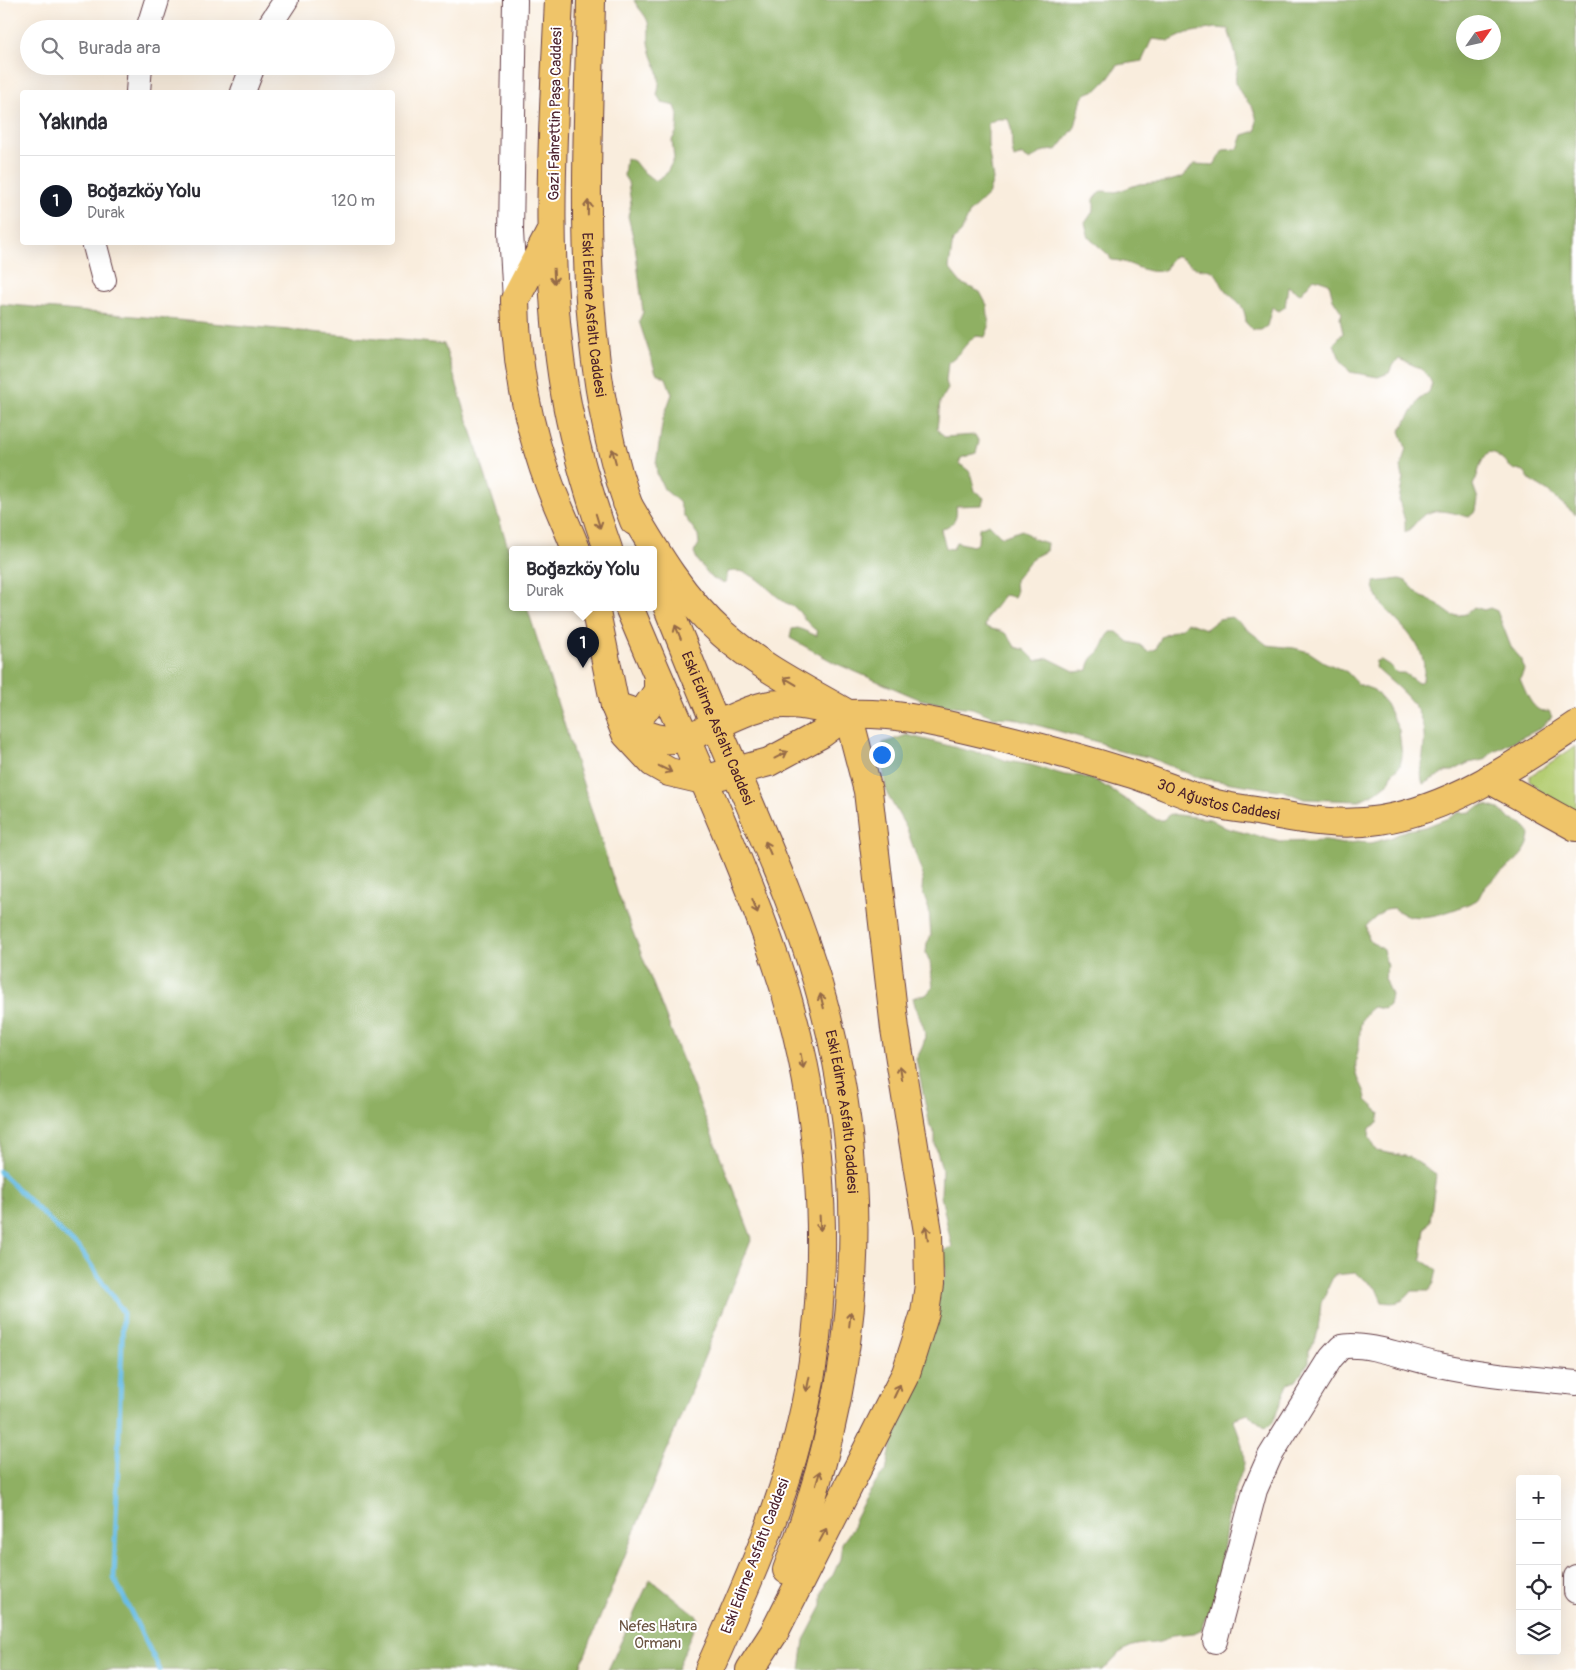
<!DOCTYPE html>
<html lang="tr">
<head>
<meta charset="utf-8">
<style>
	:root { --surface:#fff; --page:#f7f7f7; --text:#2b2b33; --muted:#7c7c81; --line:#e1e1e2; --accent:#111827 }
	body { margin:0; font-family:Pangolin,sans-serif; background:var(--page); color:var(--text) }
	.controls { position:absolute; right:15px; bottom:15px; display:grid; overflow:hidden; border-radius:5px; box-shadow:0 5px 20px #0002 }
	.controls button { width:45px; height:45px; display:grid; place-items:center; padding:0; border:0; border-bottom:1px solid var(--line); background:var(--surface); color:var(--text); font:25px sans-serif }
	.compass { position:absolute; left:1456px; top:15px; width:45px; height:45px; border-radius:50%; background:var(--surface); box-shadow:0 5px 20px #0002; rotate:56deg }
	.you { position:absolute; left:881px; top:754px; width:18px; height:18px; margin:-12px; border:4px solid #fff; border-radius:50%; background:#1a73e8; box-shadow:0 0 0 8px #1a73e833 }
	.badge { display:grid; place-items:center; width:32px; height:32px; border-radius:50%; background:var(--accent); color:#fff; font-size:16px; font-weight:700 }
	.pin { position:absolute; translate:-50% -41px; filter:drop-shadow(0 1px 2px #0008) }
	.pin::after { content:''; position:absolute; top:26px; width:18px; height:15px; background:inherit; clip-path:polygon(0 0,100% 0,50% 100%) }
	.popup { position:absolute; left:509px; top:546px; width:148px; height:65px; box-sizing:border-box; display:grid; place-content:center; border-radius:5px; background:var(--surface); filter:drop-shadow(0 1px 4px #0005); font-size:16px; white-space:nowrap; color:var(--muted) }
	.popup b { font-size:19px; color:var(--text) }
	.popup::after { content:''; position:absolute; left:50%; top:100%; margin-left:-10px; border:10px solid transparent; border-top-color:var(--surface) }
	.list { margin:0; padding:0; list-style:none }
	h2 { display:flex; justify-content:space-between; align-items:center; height:65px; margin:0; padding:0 20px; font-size:21px }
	h2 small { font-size:16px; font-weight:400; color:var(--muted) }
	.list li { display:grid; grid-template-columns:32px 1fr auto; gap:15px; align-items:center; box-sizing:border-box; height:90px; padding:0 20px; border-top:1px solid var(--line) }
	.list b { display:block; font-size:19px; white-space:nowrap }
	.list p { margin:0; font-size:16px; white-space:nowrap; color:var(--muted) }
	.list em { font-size:16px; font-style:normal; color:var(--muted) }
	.icon { flex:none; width:28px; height:28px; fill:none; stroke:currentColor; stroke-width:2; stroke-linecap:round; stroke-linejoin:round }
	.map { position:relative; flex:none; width:1576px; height:1670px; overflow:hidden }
	.search { position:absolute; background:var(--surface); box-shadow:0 5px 20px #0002; left:20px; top:20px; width:375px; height:55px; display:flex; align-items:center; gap:12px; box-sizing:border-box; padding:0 18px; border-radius:28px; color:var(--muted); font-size:19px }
	.panel { position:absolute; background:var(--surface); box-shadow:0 5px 20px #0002; left:20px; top:90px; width:375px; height:155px; border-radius:5px }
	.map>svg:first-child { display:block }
</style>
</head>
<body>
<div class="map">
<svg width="1576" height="1670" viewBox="0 0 1576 1670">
	<rect width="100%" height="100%" fill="#fff"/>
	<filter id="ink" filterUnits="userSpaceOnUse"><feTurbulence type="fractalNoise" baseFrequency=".02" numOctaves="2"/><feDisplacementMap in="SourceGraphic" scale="10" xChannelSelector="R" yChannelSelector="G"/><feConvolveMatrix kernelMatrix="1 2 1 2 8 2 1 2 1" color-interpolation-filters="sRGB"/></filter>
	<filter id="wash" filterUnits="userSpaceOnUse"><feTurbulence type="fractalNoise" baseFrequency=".0096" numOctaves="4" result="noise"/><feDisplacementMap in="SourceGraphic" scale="20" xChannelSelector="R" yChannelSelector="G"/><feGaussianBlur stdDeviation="1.12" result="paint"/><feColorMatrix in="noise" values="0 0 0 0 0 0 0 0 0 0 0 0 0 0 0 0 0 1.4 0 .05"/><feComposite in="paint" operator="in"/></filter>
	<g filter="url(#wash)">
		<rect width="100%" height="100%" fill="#f9eddd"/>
		<path fill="#b4cd72" stroke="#7f764e" d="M 1576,746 L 1576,813 L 1541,792 L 1529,780 L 1530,776 Z"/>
		<g fill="#8fb064" stroke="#6c6848" fill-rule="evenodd">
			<path d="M 634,0 L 1576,0 L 1576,515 L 1547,491 L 1532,482 L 1524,472 L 1513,469 L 1494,453 L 1489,452 C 1478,462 1480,473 1473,485 L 1478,499 L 1476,511 L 1469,517 C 1452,513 1434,505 1419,519 C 1413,525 1413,528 1405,532 L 1405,521 L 1399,500 L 1403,478 L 1401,467 L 1406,448 L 1400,431 L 1421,398 L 1429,392 L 1432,384 C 1425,367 1414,366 1399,359 L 1393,364 L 1389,373 L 1378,377 L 1350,372 L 1340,359 L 1334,344 L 1343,333 L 1340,318 L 1342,313 L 1333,299 L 1329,283 L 1314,278 L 1300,294 L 1288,286 L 1285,307 L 1279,311 L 1272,307 L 1267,326 L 1261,330 L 1253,330 L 1246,323 C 1245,298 1229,300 1222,285 C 1220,281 1218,276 1214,272 C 1208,268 1201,270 1195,267 C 1183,262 1174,246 1166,269 C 1148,278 1131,260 1111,260 L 1109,255 L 1089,238 L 1085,223 L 1094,210 L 1094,199 L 1101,191 L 1116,192 L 1139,184 L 1166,182 L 1183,177 L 1194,164 L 1214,165 L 1223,150 L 1238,149 L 1243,135 L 1256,131 C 1260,104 1243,104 1236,83 C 1234,76 1239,70 1237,63 C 1236,52 1231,40 1228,29 L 1215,28 L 1187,33 L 1170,41 L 1152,39 L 1142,61 L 1118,65 L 1108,79 L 1097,90 L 1087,93 L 1082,98 L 1075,127 L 1057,150 L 1044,151 L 1030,160 L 1022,155 L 1014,158 C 1009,143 1015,134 1008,119 L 997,119 L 988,123 L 988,145 L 993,180 L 988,195 L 970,212 L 961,233 L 953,240 L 949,268 L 961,283 L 980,292 L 987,305 L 989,327 L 985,337 L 975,336 C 964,345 960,355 948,362 L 946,381 L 948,389 L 940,402 L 937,429 L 944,437 L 975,435 L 979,442 L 976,453 L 961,458 L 959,463 L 970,472 L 975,491 L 984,498 L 982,505 L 956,506 C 958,522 953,523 941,530 L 946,548 L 953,549 L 956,542 L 973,546 L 978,543 L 979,528 L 989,524 L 1002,537 L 1022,530 L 1034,539 L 1047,543 L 1046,551 L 1032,558 L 1015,580 L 1016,593 L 1014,597 L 1004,595 L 988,616 L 985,627 C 1003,633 1004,627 1015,647 L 1025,650 L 1036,661 L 1048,658 L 1076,672 L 1088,670 C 1091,653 1097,658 1103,646 C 1106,640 1106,637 1111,632 L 1117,632 L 1129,642 L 1140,645 L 1148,652 L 1156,649 L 1161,637 L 1183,627 L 1187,622 L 1206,629 L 1219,619 L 1232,617 L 1267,645 L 1294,648 L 1309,652 L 1324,662 L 1347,672 L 1358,684 L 1374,690 L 1386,704 L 1399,730 L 1402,756 L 1400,766 L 1393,772 L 1389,782 L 1375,793 L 1358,801 L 1304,799 L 1284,791 L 1199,778 L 1148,757 L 1115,750 L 1101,743 L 1012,718 L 994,717 L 972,708 L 946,705 L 919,699 L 835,663 L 790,638 L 792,629 L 798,628 L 817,636 L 817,631 C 805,623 803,614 793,606 C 791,604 786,604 783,601 C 766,589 751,566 728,572 L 725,583 L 713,579 L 698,562 L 694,552 L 699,544 L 698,535 L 684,516 L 679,502 L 664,489 L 657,474 L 656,464 L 663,419 L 672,394 L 666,378 L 656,373 L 639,321 L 643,312 L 635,245 L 628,216 L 631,204 L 628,182 L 624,176 L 626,158 L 634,161 L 641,170 L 655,181 L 666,174 L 674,159 L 672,140 L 677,131 L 678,114 L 675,106 L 662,103 L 657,95 C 664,69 652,66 649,42 C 648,33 651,25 645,16 C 641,10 637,7 634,0 ZM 1464,22 L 1494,22 L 1494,52 L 1464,52 Z"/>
			<path d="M 0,304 L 444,344 L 513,563 L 513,607 L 527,607 L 618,894 L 752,1238 L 579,1670 L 0,1670 Z"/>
			<path d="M 1400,579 L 1406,581 L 1422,597 L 1431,600 L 1453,616 L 1466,614 L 1474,607 L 1484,610 L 1490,608 L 1497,611 L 1511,647 L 1522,660 L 1524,670 L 1520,679 C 1526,692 1533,715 1549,711 L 1552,717 L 1539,729 L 1494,751 L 1484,760 L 1468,763 L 1453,771 L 1447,771 L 1423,784 C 1419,773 1423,759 1424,746 C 1427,705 1401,692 1375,667 L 1376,661 L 1381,660 L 1389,665 L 1397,673 L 1404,673 L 1418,683 L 1423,680 C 1433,633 1373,616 1374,582 Z"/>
			<path d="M 907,735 L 973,752 L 989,754 L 1007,761 L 1031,765 L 1065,775 L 1081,776 L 1097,781 L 1157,820 L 1163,820 L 1170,814 L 1210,819 L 1226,828 L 1280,842 L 1326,841 L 1343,844 L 1357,842 L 1370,843 L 1390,838 L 1407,830 L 1425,827 L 1451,817 L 1457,813 L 1472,812 L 1478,807 L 1486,805 L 1499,809 L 1510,819 L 1523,824 L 1530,834 C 1529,860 1497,871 1484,889 C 1480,893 1480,899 1475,901 C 1452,911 1416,927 1394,908 L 1385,909 L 1366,926 L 1368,939 L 1383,950 L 1387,965 L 1384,978 L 1391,995 L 1389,1005 L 1384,1009 L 1373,1007 C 1357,1018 1361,1030 1359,1046 C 1357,1056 1354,1064 1357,1074 C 1359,1083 1366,1090 1366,1100 L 1380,1113 L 1378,1123 L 1370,1128 L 1369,1137 L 1377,1151 L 1410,1157 L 1436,1175 L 1430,1221 L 1425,1229 L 1421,1259 L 1437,1270 L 1434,1283 L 1429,1291 L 1412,1291 C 1403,1303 1396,1304 1382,1302 L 1376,1288 L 1356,1273 L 1334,1275 L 1321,1303 L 1318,1331 L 1315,1341 L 1309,1349 L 1309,1362 L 1296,1381 L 1288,1384 L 1273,1422 L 1266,1428 L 1248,1414 L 1233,1419 C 1239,1433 1244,1448 1244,1463 C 1244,1468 1233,1494 1231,1503 C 1223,1536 1223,1569 1214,1602 C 1211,1613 1202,1618 1202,1629 L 1194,1633 L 1172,1635 C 1160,1647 1145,1641 1130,1647 C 1118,1651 1113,1664 1102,1670 L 800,1670 L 804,1640 L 822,1606 L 822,1593 L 826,1582 L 833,1575 L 840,1559 L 842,1543 L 853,1528 L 855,1518 L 864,1501 L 879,1478 L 886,1472 L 895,1426 L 946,1272 L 942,1257 L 944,1251 L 952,1247 L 941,1196 L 942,1169 L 935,1144 L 935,1134 L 930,1126 L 916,1059 C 935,1029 918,1025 913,997 L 926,995 L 933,987 L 930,962 L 926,953 L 927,943 L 931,936 L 929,910 L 922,890 L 923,876 L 907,829 L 887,794 L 881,759 L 883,743 Z"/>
			<path d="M 650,1579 L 698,1617 L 677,1670 L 608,1670 Z"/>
		</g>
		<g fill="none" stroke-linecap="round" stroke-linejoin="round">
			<path stroke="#69bde5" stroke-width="5" d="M 0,1172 L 82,1252 L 123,1312 L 114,1578 L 160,1670"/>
		</g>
	</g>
	<g filter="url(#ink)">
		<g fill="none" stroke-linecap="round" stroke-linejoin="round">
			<g stroke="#643e46" stroke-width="26">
				<g id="minor">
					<path d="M 148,29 L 157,0"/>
					<path d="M 267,29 L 286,0"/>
					<path d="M 138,92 L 140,66"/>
					<path d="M 243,92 L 253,66"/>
					<path d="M 94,242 L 104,280"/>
					<path d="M 515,300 L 511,232 L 515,0"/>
					<path d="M 1576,1577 L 1576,1591"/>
					<path d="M 1215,1641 L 1255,1490 L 1270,1456 L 1331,1358 L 1341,1347 C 1364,1341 1414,1360 1439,1365 C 1484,1375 1530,1378 1576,1383"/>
				</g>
			</g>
			<g stroke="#643e46" stroke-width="30">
				<g id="major">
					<path d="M 515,300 C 516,362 528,427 550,486 C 558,507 568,528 576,549"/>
					<path d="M 595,607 L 615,706"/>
					<path id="s1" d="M 848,714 C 891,712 931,721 973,731 C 1025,743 1078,757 1129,773 C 1158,782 1187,796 1216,804 C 1231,808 1247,809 1262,812 C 1302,819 1339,827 1380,820 C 1451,809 1517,764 1576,725"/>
					<path d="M 1489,779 L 1576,827"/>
				</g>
			</g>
			<g stroke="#643e46" stroke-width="30">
				<g id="highway">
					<path d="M 559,0 C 553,130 543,264 565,393 C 574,446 590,498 608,549"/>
					<path id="s2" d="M 591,0 C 588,171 572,358 634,521"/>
					<path d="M 515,300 L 551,231"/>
					<path d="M 627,503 C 654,549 682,598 723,634 C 760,667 805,689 848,714 L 868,791 L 895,1029 L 928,1232 L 929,1285 L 925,1313 L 906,1373 L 774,1633 L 750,1670"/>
					<path id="s3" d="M 653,570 C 680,639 708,707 737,774 C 766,843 797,912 818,984 C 876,1185 861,1377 787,1570"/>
					<path d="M 629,607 C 677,724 734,839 775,959 C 828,1112 837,1300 793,1456 C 772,1530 740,1600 709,1670"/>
					<path d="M 615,706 L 626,734 L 653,763 L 669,772 L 703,780 L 769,762 L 821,734 L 848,714"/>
					<path d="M 615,706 L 636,713 L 644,711 L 658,691 L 658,677"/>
					<path d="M 626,719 C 667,767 718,717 764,706 C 786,701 808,706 829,710"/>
				</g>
			</g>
			<use href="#minor" stroke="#fff" stroke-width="24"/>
			<use href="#major" stroke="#efc469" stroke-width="28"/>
			<use href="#highway" stroke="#efc469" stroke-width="28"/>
		</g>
		<defs><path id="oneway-shaft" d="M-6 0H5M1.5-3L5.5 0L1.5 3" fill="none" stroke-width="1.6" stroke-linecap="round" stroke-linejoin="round" transform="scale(1.25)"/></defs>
		<g stroke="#946947">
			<use href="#oneway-shaft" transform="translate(588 208) rotate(-89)"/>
			<use href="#oneway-shaft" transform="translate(554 276) rotate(87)"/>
			<use href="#oneway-shaft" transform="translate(614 456) rotate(-105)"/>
			<use href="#oneway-shaft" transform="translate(598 521) rotate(73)"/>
			<use href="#oneway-shaft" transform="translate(678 632) rotate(-112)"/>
			<use href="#oneway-shaft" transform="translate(790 681) rotate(-149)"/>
			<use href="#oneway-shaft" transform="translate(781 755) rotate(-28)"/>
			<use href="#oneway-shaft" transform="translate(665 769) rotate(26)"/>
			<use href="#oneway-shaft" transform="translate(768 848) rotate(-113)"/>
			<use href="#oneway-shaft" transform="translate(755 906) rotate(69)"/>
			<use href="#oneway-shaft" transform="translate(822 1001) rotate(-104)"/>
			<use href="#oneway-shaft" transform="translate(802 1061) rotate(79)"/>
			<use href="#oneway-shaft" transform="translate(901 1073) rotate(-99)"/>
			<use href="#oneway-shaft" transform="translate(820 1223) rotate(87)"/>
			<use href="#oneway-shaft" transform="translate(927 1233) rotate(-97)"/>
			<use href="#oneway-shaft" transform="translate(850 1319) rotate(-84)"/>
			<use href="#oneway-shaft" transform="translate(808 1384) rotate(101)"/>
			<use href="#oneway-shaft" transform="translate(897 1391) rotate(-65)"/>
			<use href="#oneway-shaft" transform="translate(818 1478) rotate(-74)"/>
			<use href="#oneway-shaft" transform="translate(823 1535) rotate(-62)"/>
		</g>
	</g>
	<g text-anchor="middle" stroke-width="4" stroke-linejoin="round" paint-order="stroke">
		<g font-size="15" fill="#4a1f2b" stroke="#fff">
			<text transform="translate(555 114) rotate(-89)" y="5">Gazi Fahrettin Paşa Caddesi</text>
			<text dy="5" stroke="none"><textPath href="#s2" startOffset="315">Eski Edirne Asfaltı Caddesi</textPath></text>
			<text dy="5" stroke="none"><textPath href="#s3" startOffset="171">Eski Edirne Asfaltı Caddesi</textPath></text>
			<text dy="5" stroke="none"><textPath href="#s1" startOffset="382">30 Ağustos Caddesi</textPath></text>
			<text dy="5" stroke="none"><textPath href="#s3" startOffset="576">Eski Edirne Asfaltı Caddesi</textPath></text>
			<text transform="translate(755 1556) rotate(-69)" y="5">Eski Edirne Asfaltı Caddesi</text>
		</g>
		<g font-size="15" fill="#6a5340" stroke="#fff">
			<text x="658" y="1631">Nefes Hatıra<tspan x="658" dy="17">Ormanı</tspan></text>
		</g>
	</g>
</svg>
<div class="controls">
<button>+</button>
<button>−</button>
<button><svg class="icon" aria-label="locate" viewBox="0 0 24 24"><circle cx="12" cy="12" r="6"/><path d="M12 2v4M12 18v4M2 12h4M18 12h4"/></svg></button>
<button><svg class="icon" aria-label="layers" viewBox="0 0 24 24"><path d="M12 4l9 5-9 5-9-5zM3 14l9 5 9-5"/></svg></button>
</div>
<svg class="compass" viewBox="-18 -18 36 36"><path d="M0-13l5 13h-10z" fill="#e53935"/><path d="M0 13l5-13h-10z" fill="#7c7c81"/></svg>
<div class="you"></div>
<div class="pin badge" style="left:583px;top:668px">1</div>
<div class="popup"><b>Boğazköy Yolu</b>Durak</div>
<div class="search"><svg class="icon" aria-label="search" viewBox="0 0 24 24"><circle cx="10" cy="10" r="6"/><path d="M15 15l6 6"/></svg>Burada ara</div>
<section class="panel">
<h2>Yakında<small></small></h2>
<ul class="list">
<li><span class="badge">1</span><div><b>Boğazköy Yolu</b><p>Durak</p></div><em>120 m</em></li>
</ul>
</section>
</div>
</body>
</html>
